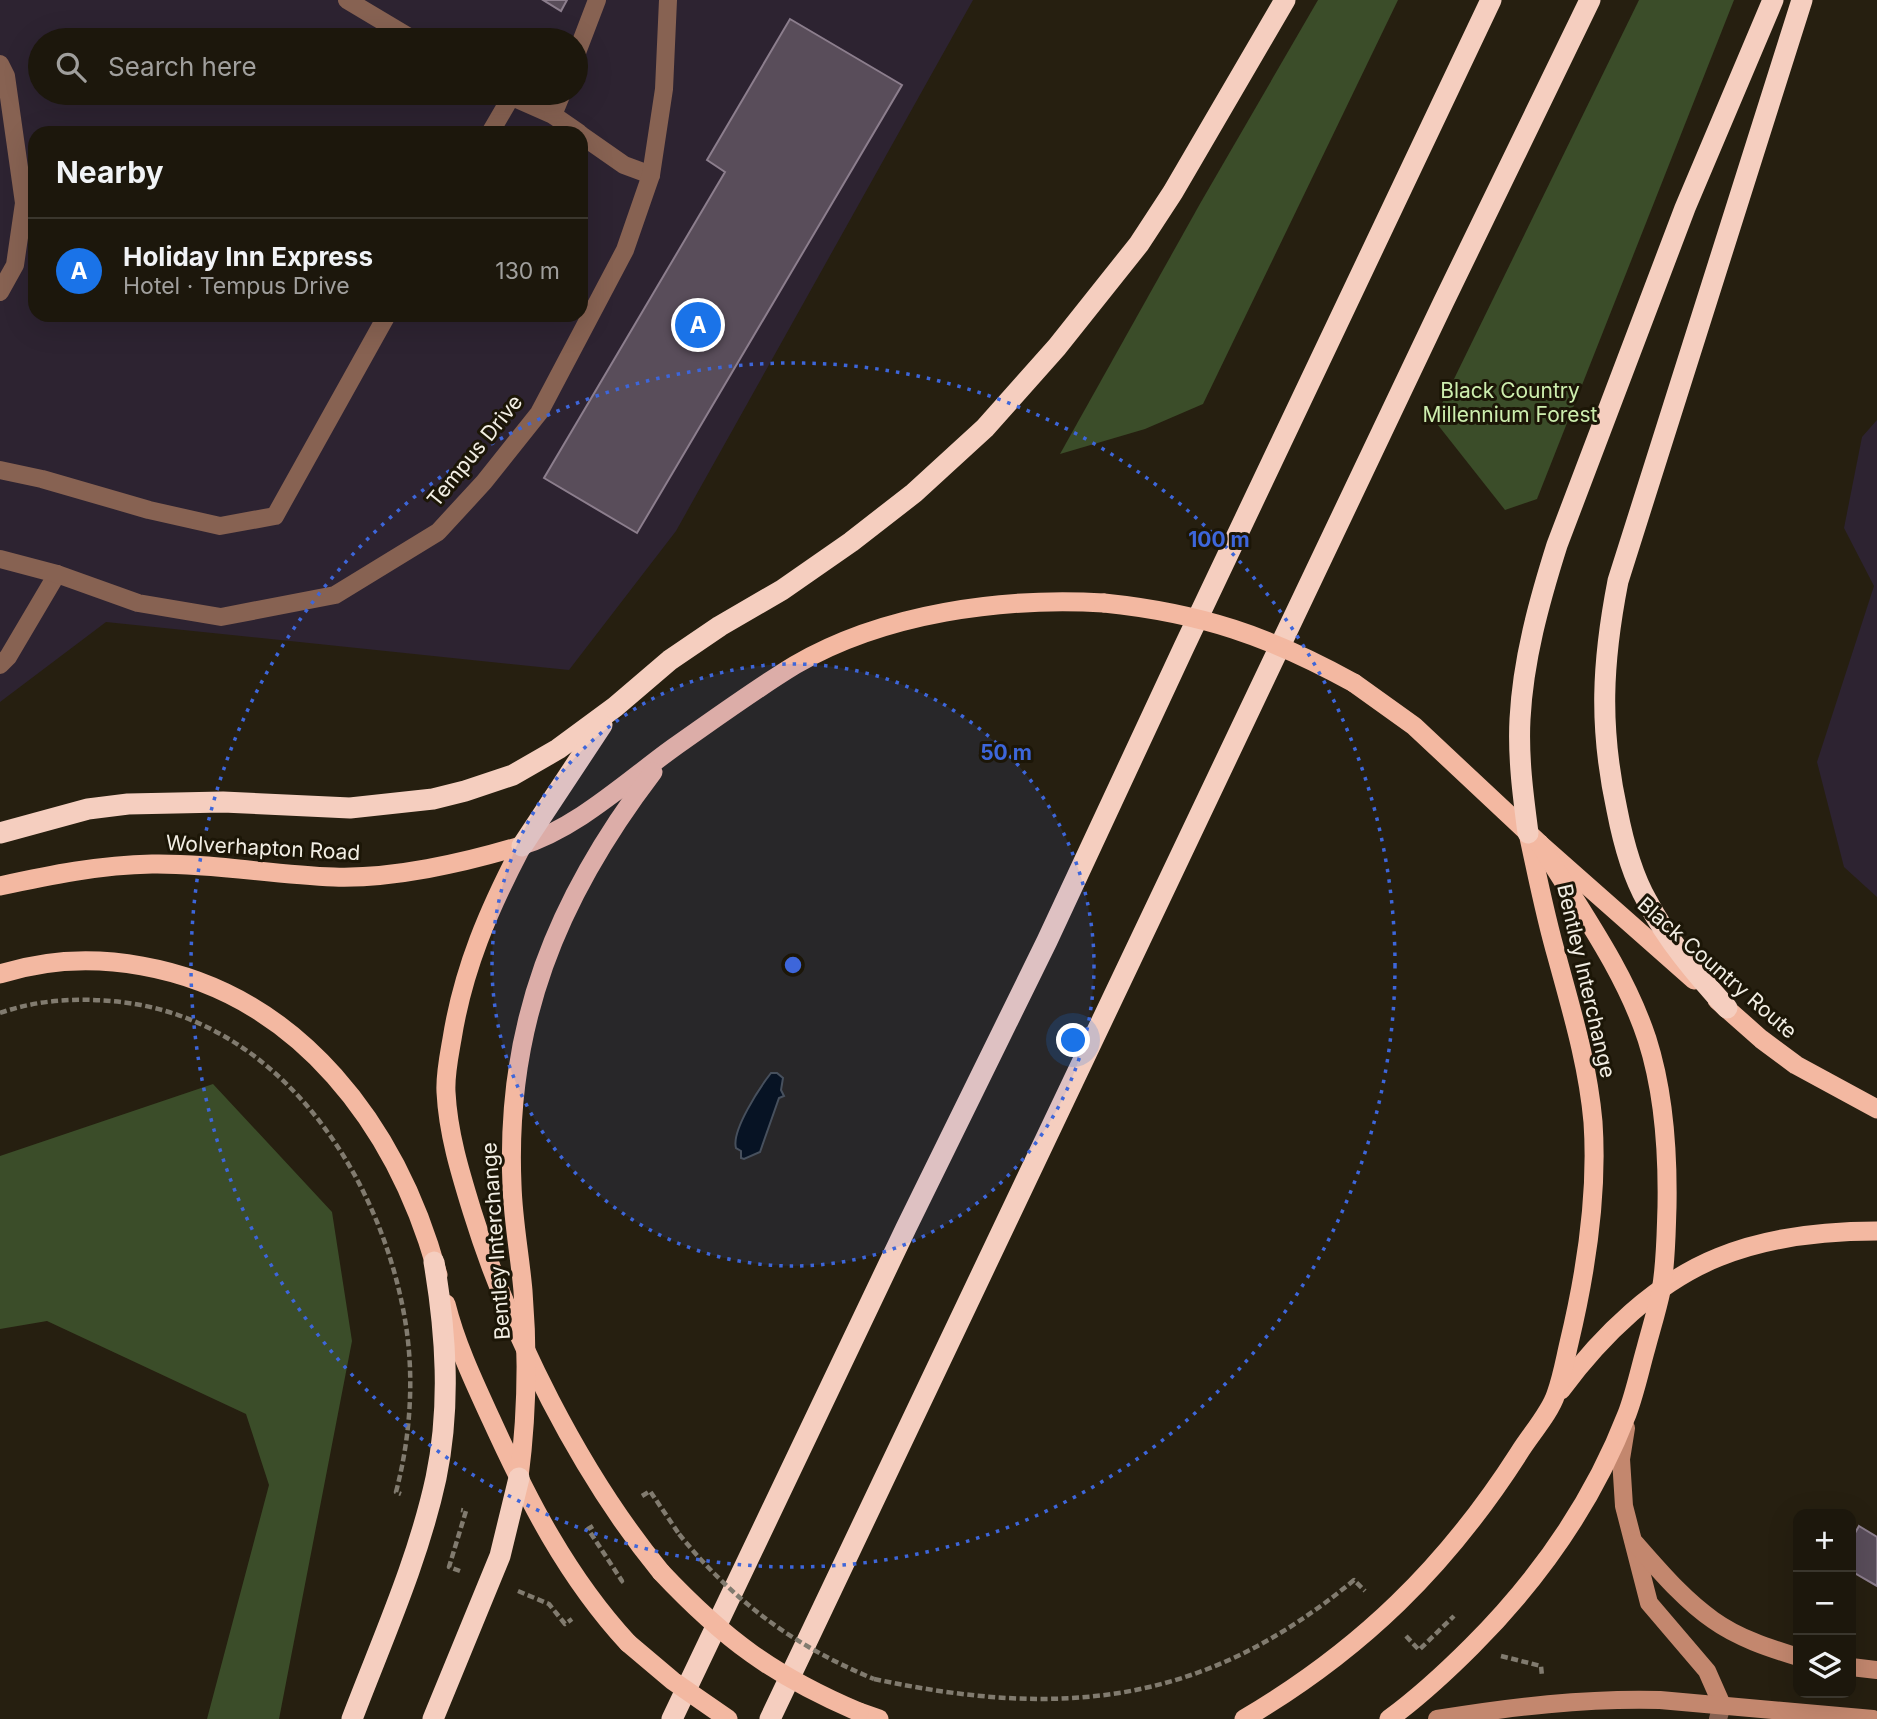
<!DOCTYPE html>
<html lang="en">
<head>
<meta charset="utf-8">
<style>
	:root { --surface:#1c170c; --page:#252015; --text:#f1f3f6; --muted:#a09f9d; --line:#3a362d; --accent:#1a73e8 }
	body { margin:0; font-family:Inter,sans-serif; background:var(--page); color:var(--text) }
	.controls { position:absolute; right:21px; bottom:21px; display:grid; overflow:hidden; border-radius:14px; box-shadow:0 7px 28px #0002 }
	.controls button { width:63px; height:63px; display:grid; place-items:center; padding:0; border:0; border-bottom:2px solid var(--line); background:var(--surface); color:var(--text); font:35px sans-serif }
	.you { position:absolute; left:1074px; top:1041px; width:24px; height:24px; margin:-18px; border:5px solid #fff; border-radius:50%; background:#1a73e8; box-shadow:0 0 0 10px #1a73e833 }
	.badge { display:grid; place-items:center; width:46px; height:46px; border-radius:50%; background:var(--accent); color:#fff; font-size:23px; font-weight:700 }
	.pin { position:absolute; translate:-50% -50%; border:4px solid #fff; box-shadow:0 2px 7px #0006 }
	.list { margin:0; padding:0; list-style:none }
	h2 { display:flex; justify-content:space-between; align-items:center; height:91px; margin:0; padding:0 28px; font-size:30px }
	h2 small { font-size:23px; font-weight:400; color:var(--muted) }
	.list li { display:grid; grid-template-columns:46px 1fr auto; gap:21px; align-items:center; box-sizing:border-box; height:105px; padding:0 28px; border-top:2px solid var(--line) }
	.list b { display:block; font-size:26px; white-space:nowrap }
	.list p { margin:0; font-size:23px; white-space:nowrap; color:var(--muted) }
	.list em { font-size:23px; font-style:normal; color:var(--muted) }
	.icon { flex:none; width:38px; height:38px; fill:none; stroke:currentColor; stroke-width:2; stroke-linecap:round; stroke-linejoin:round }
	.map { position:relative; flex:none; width:1877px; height:1719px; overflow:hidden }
	.search { position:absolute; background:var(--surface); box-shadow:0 7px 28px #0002; left:28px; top:28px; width:560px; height:77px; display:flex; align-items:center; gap:18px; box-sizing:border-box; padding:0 24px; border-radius:38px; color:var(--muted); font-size:26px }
	.panel { position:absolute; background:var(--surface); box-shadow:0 7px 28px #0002; left:28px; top:126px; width:560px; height:196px; border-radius:21px }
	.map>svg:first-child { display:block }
</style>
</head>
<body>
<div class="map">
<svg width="1877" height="1719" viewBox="0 0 1877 1719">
	<rect width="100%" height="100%" fill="#261f10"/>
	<g fill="#2d2331" fill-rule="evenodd">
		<path d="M 0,0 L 973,0 L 676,531 L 569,670 L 106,622 L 0,702 ZM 40,40 L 576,40 L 576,93 L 40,93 ZM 35,133 L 581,133 L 581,315 L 35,315 Z"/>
		<path d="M 1877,420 L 1877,897 L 1844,867 L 1817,762 L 1874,586 L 1844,528 L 1862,437 Z"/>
	</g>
	<g fill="#3b4d29">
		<path d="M 1318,0 L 1398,0 L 1203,404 L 1145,429 L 1060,454 L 1201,202 Z"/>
		<path d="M 1639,0 L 1734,0 L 1537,499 L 1505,510 L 1434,420 Z"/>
		<path d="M 213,1084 L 332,1212 L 352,1341 L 279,1719 L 207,1719 L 269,1485 L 246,1414 L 47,1321 L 0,1329 L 0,1156 Z"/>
	</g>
	<path fill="#00090b" stroke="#494e4c" stroke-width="2" d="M 771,1073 L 777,1073 L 783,1078 L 781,1090 L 784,1096 L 779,1098 L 760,1152 L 744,1159 L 741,1158 L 741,1151 L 736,1148 C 731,1131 760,1087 771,1073 Z"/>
	<g fill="#594d5a" stroke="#8c7e8d" stroke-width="2">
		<path d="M 543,0 L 567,0 L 561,11 Z"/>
		<path d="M 790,19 L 902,85 L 637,533 L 544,478 L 725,172 L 707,160 Z"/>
		<path d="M 1859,1526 L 1877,1537 L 1877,1586 L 1851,1571 L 1851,1540 Z"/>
	</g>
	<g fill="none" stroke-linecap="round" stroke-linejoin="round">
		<g stroke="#817b6f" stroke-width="4.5" stroke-dasharray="7 3.5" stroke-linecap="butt">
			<path d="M 0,1013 C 45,997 95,997 141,1005 C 286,1033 379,1177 404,1314 C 415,1373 411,1435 396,1492 L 401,1494"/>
			<path d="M 642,1496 L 650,1491 L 679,1534"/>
			<path d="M 593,1526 L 588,1529 L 622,1581 L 618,1584"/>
			<path d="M 460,1571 L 449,1567 L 466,1511 L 461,1510"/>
			<path d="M 518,1591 L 549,1604 L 565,1624 L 572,1619"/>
			<path d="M 1406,1636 L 1419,1650 L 1454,1616"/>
			<path d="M 1501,1656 L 1541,1666 L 1542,1676"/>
			<path d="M 874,1679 C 1062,1719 1204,1705 1354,1580 L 1365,1591"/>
		</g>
		<g stroke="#876252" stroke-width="18">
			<path d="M 347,0 L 414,40"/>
			<path d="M 576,55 L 597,0"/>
			<path d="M 0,64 L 6,76 L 24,203 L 15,265 L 0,292"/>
			<path d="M 503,93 L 553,115 L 579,133"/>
			<path d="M 553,115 L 562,93"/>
			<path d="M 490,133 L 511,97"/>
			<path d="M 581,135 L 624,165 L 651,175"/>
			<path d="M 0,470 L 42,479 L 149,510 L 220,526 L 275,516 L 387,315"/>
			<path d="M 0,665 L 8,657 L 57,574"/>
		</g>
		<g stroke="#876252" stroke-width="18">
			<path d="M 0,559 L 57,574 L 138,603 L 221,617 L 335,595 L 438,532 L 484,482 L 539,413 L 625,250 L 651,175 L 664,89 L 668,0"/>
			<path d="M 1718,1719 L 1722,1705"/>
		</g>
		<g stroke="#c3876e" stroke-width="18">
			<path d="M 1626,1428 L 1621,1459 L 1624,1506 L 1649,1603 L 1707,1671 L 1722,1705"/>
			<path d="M 1635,1543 C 1659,1570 1683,1599 1713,1620 C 1738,1638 1769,1648 1798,1657"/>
			<path d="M 1851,1667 L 1877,1670"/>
			<path d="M 1437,1719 C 1511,1707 1585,1698 1660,1700 L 1873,1719"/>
		</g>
		<g stroke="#f3b8a1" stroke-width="19">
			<path d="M 1354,683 L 1414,726 L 1540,844 L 1694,980"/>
			<path d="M 522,846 C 489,909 463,969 452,1039 C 449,1056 445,1075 446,1092 C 448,1133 460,1172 472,1211 C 510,1334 580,1473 661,1572"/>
			<path d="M 0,886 C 50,875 100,865 152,864 C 213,863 273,875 334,877 C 392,879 464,863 520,846 C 576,829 626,782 673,748 C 713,720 754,690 795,665 C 884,613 1003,597 1104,603"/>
			<path d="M 0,974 C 47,959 93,957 142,966 C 300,994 398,1128 438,1275"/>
			<path d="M 1717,1000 L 1761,1039 L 1796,1065 L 1877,1109"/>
			<path d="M 446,1304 C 456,1344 474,1382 491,1419 C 528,1500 567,1577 628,1643"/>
			<path d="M 1561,1390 C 1601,1336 1656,1282 1719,1257 C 1768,1237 1824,1231 1877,1231"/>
			<path d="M 519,1477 C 527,1416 528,1353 523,1291 C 520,1256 513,1221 512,1185 C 505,1025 557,898 653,772"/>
			<path d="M 859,1712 L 879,1719"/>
			<path d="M 1244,1719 C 1361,1650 1446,1567 1519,1453 C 1530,1435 1550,1413 1556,1394 C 1562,1378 1565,1360 1569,1343 C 1586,1272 1598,1195 1593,1122 C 1588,1065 1572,1012 1557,957 C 1545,916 1537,874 1528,833"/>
			<path d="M 1389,1719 C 1419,1697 1446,1672 1472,1646 C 1539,1579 1593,1502 1627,1414 C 1635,1393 1640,1369 1646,1348 C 1651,1329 1657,1310 1661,1291 C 1666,1264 1666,1235 1667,1207 C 1668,1151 1664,1092 1647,1039 C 1624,969 1578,907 1540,844"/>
		</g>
		<g stroke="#f5cebf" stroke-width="21">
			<path d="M 0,833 L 88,809 L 128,804 L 223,802 L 350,808 L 433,799 L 465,791 L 513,775 L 558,749 L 615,707 L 670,660 L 720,626 L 782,590 L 851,542 L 914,493 L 985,428 L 1057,347 L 1139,244 L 1173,192 L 1285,0"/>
			<path d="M 1528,833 C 1523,795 1518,757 1520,719 C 1523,660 1539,602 1557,545 L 1685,208 L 1773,0"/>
			<path d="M 522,846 L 602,725"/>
			<path d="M 1727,1008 C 1697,975 1668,941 1647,901 C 1631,873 1623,841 1617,810 C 1599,727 1602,663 1618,581 L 1802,0"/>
			<path d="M 352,1719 C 382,1640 418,1561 436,1478 C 451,1406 446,1333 434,1262"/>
			<path d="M 433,1719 L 500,1556 L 519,1478"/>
			<path d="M 672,1719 L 906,1228 L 1047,941 L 1184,647 L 1491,0"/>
			<path d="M 770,1719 L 1444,301 L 1590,0"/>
		</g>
		<path stroke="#817b6f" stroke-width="4.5" stroke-dasharray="7 3.5" stroke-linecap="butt" d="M 679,1534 C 734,1602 794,1646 874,1679"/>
		<g stroke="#f3b8a1" stroke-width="19">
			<path d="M 1104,603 C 1201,613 1269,636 1354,683"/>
			<path d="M 661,1572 C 724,1639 774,1676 859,1712"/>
			<path d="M 628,1643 L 673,1681 L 728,1719"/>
		</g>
	</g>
	<circle cx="793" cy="965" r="301" fill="#3d66da" fill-opacity=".12"/>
	<g fill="none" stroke="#3d66da" stroke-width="3.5" stroke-dasharray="3.5 7">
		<circle cx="793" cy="965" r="301"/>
		<circle cx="793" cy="965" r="602"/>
	</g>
	<g text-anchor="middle" stroke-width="6" stroke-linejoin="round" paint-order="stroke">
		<g font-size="21" fill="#cdeeae" stroke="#1c1607">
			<text x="1510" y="398">Black Country<tspan x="1510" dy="24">Millennium Forest</tspan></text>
		</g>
		<g font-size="21" fill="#f2eee4" stroke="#1c1607">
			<text transform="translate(475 451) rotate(-51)" y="7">Tempus Drive</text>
			<text transform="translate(263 848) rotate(3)" y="7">Wolverhapton Road</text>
			<text transform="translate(1717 968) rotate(41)" y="7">Black Country Route</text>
			<text transform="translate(1586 981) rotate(77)" y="7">Bentley Interchange</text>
			<text transform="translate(496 1241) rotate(-94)" y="7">Bentley Interchange</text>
		</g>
	</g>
	<circle cx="793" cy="965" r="10" fill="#3d66da" stroke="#1c1607" stroke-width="3.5"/>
	<g font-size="21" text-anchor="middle" font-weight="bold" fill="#3d66da" stroke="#1c1607" stroke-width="6" stroke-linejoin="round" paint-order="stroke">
		<text x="1219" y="547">100 m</text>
		<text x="1006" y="760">50 m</text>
	</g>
</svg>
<div class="controls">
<button>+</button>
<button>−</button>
<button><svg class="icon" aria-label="layers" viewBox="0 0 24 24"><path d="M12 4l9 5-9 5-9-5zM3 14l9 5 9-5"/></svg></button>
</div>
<div class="you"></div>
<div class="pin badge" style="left:698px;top:325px">A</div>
<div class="search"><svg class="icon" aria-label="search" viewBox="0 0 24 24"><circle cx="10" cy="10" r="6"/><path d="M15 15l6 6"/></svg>Search here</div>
<section class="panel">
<h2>Nearby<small></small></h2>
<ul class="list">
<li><span class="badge">A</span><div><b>Holiday Inn Express</b><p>Hotel · Tempus Drive</p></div><em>130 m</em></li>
</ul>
</section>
</div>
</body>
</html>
